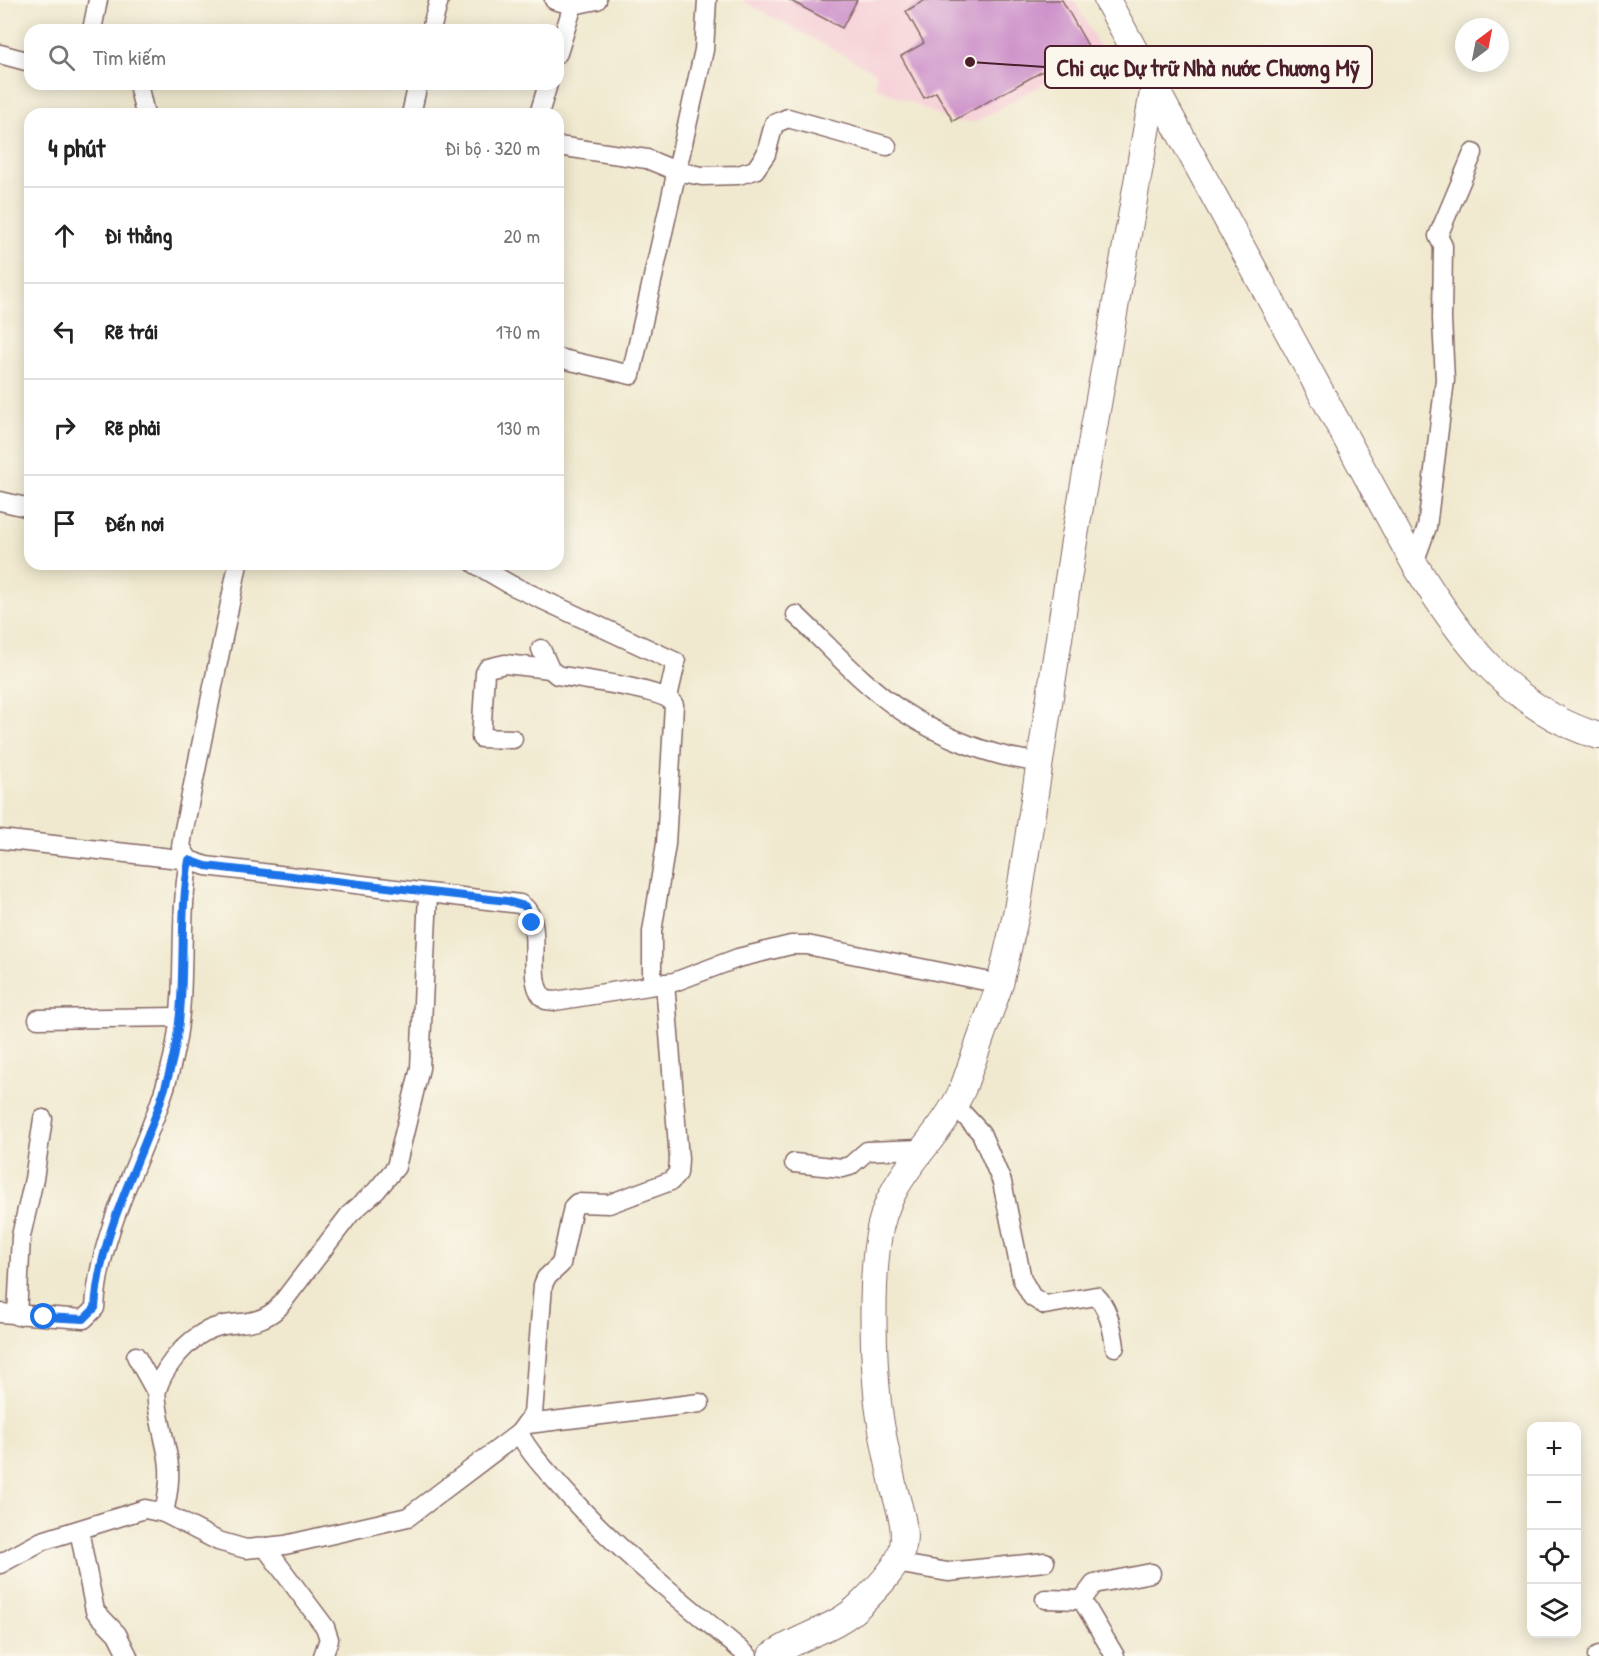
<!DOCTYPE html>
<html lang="vi">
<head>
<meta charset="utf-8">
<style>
	:root { --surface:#fff; --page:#f6f6f6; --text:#222; --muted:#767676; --line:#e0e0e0 }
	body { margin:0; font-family:"Patrick Hand",sans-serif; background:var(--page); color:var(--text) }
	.controls { position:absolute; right:18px; bottom:18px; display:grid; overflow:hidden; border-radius:12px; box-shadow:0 3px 15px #0003 }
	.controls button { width:54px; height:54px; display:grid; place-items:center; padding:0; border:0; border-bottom:2px solid var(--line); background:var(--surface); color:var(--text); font:30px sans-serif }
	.compass { position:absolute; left:1455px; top:18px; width:54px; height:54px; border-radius:50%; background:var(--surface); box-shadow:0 3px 15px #0003; rotate:32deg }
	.stop { position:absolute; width:18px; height:18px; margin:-14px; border:4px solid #1a73e8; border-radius:50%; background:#fff }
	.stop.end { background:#1a73e8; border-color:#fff; box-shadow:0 2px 6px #0008 }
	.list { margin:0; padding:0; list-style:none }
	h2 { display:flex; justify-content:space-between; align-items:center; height:78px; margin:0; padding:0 24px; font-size:26px }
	h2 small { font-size:20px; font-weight:400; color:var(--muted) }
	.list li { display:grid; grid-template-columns:39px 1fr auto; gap:18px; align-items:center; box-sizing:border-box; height:96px; padding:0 24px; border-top:2px solid var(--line) }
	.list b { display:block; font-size:22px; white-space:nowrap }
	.list em { font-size:20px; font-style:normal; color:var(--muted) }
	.icon { flex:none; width:33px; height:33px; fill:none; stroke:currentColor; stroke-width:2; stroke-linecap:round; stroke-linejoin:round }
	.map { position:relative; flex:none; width:1599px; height:1656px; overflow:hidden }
	.search { position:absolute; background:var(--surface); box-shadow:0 3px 15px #0003; left:24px; top:24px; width:540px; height:66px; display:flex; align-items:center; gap:15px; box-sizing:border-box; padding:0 21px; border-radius:18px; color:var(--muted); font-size:22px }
	.panel { position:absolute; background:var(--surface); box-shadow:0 3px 15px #0003; left:24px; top:108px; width:540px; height:462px; border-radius:18px }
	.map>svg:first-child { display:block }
</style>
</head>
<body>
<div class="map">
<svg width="1599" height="1656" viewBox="0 0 1599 1656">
	<rect width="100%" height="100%" fill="#fbf7ec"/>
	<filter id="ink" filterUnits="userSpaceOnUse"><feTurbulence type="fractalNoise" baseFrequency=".0167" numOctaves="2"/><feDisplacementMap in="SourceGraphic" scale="12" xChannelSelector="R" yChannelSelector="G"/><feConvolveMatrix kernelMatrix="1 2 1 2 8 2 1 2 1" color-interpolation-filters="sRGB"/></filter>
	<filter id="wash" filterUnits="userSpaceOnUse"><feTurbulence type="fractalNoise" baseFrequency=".008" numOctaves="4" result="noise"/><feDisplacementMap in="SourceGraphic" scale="24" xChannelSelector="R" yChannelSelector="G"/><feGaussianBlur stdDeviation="1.35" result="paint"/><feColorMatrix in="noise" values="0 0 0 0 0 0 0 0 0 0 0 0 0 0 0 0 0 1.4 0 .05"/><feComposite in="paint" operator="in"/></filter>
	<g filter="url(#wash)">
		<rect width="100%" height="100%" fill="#f0e9cf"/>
		<path fill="#f6cfd7" d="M 741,0 L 1074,0 L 1102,51 L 975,122 L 953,121 L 875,87 L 877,73 Z"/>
		<g id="blocks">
			<g fill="#cc90c9">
				<path d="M 789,0 L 857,0 L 842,28 Z"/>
				<path d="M 925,0 L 1062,0 L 1088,46 L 953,121 L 936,92 L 924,98 L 901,56 L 924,43 L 906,11 Z"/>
			</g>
		</g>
	</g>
	<g filter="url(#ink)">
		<use href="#blocks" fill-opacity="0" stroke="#846664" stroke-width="1.5"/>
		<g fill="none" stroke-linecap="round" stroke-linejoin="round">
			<g stroke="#846664" stroke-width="21">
				<g id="minor">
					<path d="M 554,0 L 573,5 L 597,0"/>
					<path d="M 92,30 L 98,0"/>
					<path d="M 431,30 L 439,0"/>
					<path d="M 558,53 L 573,5"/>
					<path d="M 0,54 L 30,62"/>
					<path d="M 138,84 L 145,114"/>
					<path d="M 411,114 L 418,84"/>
					<path d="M 539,114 L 548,84"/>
					<path d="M 558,146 L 647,159 L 676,171 L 702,176 L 738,175 L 755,170 L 766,154 L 774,124 L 788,118 L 887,146"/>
					<path d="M 558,358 L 631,375 L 704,50 L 707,0"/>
					<path d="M 0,501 L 30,508"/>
					<path d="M 1414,563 L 1427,527 L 1445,380 L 1442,319 L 1443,246 L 1438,236 L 1473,153"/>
					<path d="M 238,564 L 183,834 L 181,847 L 189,860 L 206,866 L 520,904 C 549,919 521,983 546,1000 L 555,1001 L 674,982 L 738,958 L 791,945 L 807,945 L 1000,984"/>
					<path d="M 475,564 L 511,585 L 676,662 L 668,697"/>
					<path d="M 796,615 C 830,647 863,685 902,711 C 941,737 992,757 1038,762"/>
					<path d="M 541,649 L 550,669 L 557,675 C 577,679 667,689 674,705 L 666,844 L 652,932 L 652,985"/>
					<path d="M 513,739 L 481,738 L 485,673 L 488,668 L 505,664 L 550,669"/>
					<path d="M 0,839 L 189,860 C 178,921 187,983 176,1043 C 160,1135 100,1214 95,1308 L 84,1319 L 0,1313"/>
					<path d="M 38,1019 L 178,1017"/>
					<path d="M 955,1105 L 981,1133 L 1002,1182 L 1022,1279 L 1032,1297 L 1045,1305 L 1096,1296 C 1109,1308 1113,1331 1115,1347"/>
					<path d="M 794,1163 L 842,1168 L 850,1166 L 867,1151 L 920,1149"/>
					<path d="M 17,1316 L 21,1236 L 34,1179 L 43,1119"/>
					<path d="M 136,1356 L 156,1392"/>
					<path d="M 528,1424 L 700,1403"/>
					<path d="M 519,1433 L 533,1414 L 543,1285 L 546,1278 L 561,1264 L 573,1207 L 577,1203 L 609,1204 L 671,1181 L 678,1173 L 679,1159 L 665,983"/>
					<path d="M 164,1513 C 168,1494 171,1477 168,1458 C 166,1444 154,1401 157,1390 C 163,1369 181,1348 198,1336 C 228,1315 252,1332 278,1308 L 350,1214 L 376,1191 L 396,1167 L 420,1068 L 428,894"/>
					<path d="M 79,1530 L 95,1611 L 117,1634 L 128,1656"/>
					<path d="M 265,1547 L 325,1627 L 329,1639 L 323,1656"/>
					<path d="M 895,1563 L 948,1572 L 1045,1562"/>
					<path d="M 0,1564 L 42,1541 L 145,1509 L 164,1513 L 218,1541 L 246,1549 L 285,1545 L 408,1517 L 519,1433 C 530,1454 546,1470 561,1487 C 617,1551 684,1602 748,1656"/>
					<path d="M 1045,1599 L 1082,1600 L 1115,1656"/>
					<path d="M 1082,1600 L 1094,1584 L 1151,1573"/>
					<path d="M 1597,1656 L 1599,1655"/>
				</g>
			</g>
			<g stroke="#846664" stroke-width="28">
				<g id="secondary">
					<path d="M 1154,86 L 1414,563 C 1459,637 1512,711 1599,736"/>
					<path d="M 771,1656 C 798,1636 837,1629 861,1604 C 875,1590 900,1566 903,1546 C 907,1525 897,1503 893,1484 C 887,1457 881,1430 878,1403 C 873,1357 871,1287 878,1240 C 887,1172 938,1145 963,1088 L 1000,984 L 1017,910 L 1074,541 L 1154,86 L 1107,0"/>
				</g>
			</g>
			<use href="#minor" stroke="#fff" stroke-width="18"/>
			<use href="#secondary" stroke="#fff" stroke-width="26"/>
		</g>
	</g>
	<g fill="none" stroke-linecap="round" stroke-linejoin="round" filter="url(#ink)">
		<path stroke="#1a73e8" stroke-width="8" d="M 44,1317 L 84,1319 L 95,1308 C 101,1214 160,1135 176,1043 C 187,983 178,921 189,860 L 206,866 L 507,901 L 525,906 L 532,923"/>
	</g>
	<path fill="none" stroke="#4a1f2b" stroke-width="2" d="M970 62L1045 67"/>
	<circle fill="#4a1f2b" stroke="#fbf7ec" stroke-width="2" cx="970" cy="62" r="6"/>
	<rect fill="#fbf7ec" stroke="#4a1f2b" stroke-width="2" x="1045" y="46" width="327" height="42" rx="6"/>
	<g font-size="24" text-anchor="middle" font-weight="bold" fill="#4a1f2b">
		<text x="1208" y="76">Chi cục Dự trữ Nhà nước Chương Mỹ</text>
	</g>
</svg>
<div class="controls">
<button>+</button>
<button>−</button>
<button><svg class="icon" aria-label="locate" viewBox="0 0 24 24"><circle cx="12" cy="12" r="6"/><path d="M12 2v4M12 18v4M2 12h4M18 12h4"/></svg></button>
<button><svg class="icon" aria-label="layers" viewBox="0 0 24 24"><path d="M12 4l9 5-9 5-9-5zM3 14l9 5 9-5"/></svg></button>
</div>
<svg class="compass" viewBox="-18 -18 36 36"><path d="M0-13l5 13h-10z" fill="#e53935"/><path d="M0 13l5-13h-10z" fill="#767676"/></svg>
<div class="stop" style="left:44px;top:1317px"></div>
<div class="stop end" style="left:532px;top:923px"></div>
<div class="search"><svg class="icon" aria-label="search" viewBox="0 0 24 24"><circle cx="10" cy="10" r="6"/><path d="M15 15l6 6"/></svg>Tìm kiếm</div>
<section class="panel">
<h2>4 phút<small>Đi bộ · 320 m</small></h2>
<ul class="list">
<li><svg class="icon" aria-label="ahead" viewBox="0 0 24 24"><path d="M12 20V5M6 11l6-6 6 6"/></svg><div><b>Đi thẳng</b></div><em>20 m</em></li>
<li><svg class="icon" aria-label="left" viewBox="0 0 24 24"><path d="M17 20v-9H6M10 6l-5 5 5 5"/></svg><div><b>Rẽ trái</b></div><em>170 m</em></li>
<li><svg class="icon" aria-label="right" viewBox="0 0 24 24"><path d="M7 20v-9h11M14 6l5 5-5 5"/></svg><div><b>Rẽ phải</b></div><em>130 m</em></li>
<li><svg class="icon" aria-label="arrive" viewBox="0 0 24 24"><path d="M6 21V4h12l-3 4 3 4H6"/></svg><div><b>Đến nơi</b></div></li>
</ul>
</section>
</div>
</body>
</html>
